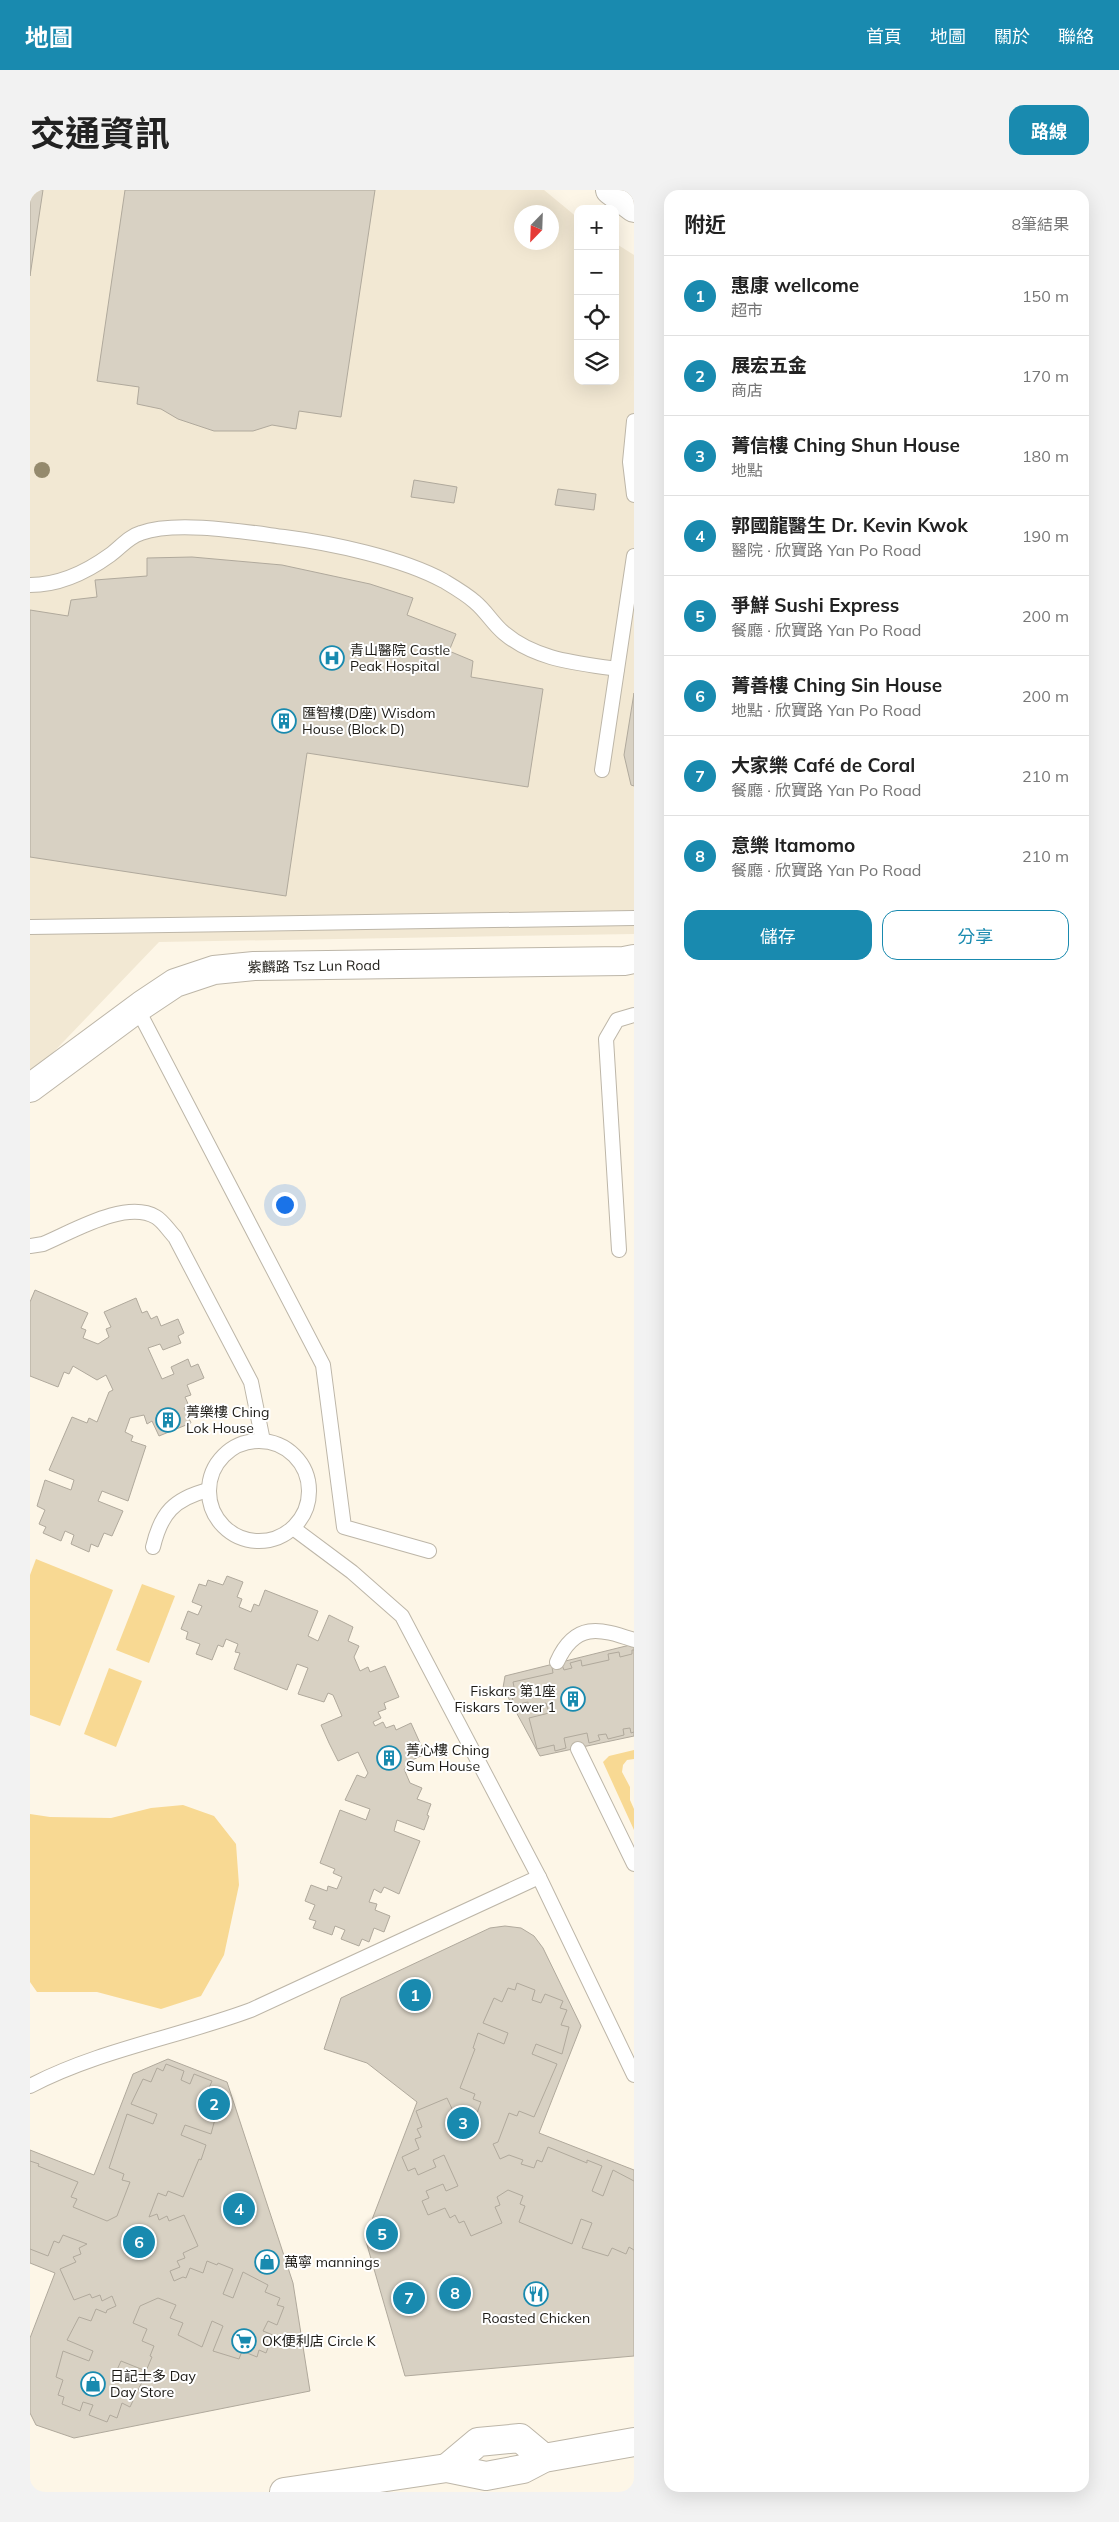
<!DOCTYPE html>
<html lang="zh-TW">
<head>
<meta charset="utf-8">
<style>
	:root { --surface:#fff; --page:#f2f2f2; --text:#222; --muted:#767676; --line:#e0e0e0; --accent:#198aaf }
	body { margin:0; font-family:Mulish,"Noto Sans TC",sans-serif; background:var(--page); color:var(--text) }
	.controls { position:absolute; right:15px; top:15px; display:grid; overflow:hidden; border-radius:10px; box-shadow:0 5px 20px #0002 }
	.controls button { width:45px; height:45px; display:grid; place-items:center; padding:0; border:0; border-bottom:1px solid var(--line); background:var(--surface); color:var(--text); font:25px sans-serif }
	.compass { position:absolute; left:484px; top:15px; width:45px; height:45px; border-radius:50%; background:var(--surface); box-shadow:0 5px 20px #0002; rotate:203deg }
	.you { position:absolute; left:254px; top:1014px; width:18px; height:18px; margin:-12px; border:4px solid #fff; border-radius:50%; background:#1a73e8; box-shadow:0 0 0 8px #1a73e833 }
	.badge { display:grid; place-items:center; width:32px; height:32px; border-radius:50%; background:var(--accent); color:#fff; font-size:16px; font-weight:700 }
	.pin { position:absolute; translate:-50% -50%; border:2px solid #fff; box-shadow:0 1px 5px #0006 }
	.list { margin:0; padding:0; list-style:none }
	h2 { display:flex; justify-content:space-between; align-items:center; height:65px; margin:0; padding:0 20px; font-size:21px }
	h2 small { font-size:16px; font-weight:400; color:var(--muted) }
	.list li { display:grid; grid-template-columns:32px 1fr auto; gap:15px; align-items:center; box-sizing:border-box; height:80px; padding:0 20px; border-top:1px solid var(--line) }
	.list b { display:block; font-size:19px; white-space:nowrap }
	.list p { margin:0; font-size:16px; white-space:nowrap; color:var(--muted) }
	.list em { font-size:16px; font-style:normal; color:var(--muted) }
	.actions { display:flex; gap:10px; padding:15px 20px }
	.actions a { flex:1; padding:11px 0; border:1px solid var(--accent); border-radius:15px; text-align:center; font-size:18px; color:var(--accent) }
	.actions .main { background:var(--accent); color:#fff }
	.icon { flex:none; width:28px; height:28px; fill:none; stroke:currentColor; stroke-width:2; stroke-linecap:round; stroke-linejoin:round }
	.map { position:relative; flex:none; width:604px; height:2302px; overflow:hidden; border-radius:15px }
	header { display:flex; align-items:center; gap:30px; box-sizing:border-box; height:70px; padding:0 25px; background:var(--accent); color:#fff }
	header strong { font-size:24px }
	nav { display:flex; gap:28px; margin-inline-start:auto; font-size:18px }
	.intro { display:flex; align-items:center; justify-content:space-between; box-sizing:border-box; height:120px; padding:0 30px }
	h1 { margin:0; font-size:35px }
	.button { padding:12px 22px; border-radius:15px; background:var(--accent); color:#fff; font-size:18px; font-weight:700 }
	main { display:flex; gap:30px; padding:0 30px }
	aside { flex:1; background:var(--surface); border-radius:15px; box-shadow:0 5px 20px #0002 }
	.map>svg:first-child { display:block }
</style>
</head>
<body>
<header>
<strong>地圖</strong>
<nav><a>首頁</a><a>地圖</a><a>關於</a><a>聯絡</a></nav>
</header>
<div class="intro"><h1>交通資訊</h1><a class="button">路線</a></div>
<main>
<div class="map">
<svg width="604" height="2302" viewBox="0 0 604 2302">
	<rect width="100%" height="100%" fill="#fdf6e7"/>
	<path fill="#f2e8d3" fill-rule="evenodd" d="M 0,0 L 514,0 L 548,28 L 548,191 L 585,191 L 585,53 L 604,65 L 604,744 L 129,752 L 14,872 L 0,882 ZM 492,22 L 522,22 L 522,52 L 492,52 Z"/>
	<g fill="#f8d993">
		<path d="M 6,1369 L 83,1400 L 30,1536 L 0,1525 L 0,1385 Z"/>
		<path d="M 112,1394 L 145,1406 L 119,1473 L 86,1460 Z"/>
		<path d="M 79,1478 L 112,1491 L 86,1557 L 54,1544 Z"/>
		<path d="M 604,1560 L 604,1569 L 597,1570 L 593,1575 L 592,1582 L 600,1597 L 600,1610 L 604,1619 L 604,1640 L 573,1572 L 579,1566 Z"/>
		<path d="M 153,1615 L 184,1626 L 206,1654 L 209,1695 L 194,1765 L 171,1806 L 131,1819 L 67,1802 L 7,1802 L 0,1792 L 0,1624 L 20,1627 L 81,1628 L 121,1618 Z"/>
	</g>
	<g fill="#d8d1c3" stroke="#b0a99c">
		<path d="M 0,0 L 13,0 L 0,86 Z"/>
		<path d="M 95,0 L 345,0 L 311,227 L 269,221 L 266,239 L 242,235 L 223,241 L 184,241 L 148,229 L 131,219 L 107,214 L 109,197 L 67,191 Z"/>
		<path d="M 384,290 L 427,297 L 424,313 L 381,307 Z"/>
		<path d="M 528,299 L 566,304 L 564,320 L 525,315 Z"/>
		<path d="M 162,367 L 252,375 L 340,394 L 383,408 L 377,425 L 426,444 L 419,461 L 443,471 L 441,487 L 513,499 L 498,597 L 277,563 L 256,706 L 0,667 L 0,420 L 38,426 L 41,410 L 67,407 L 65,390 L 117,386 L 117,368 Z"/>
		<path d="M 604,503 L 604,596 L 601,595 L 594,565 Z"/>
		<path d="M 5,1100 L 58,1123 L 51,1138 L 56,1140 L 53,1148 L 68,1154 L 79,1147 L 76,1139 L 81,1137 L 74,1122 L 106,1108 L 112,1123 L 117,1121 L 121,1129 L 127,1126 L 131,1136 L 148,1129 L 154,1143 L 148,1146 L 151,1153 L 133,1160 L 130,1154 L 118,1158 L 132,1189 L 144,1184 L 141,1177 L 158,1169 L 161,1177 L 168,1174 L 174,1188 L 157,1195 L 161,1205 L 155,1207 L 159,1216 L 154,1218 L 161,1233 L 129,1246 L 122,1231 L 117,1234 L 114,1225 L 100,1228 L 95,1242 L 103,1246 L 101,1251 L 116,1256 L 98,1311 L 72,1301 L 68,1311 L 93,1321 L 82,1346 L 74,1343 L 68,1357 L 61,1354 L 59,1362 L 41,1354 L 44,1345 L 35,1341 L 31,1351 L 13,1343 L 16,1337 L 9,1334 L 15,1320 L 7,1316 L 15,1290 L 41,1300 L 44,1290 L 19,1280 L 42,1227 L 57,1233 L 59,1228 L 67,1232 L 79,1202 L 83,1200 L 76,1185 L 67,1190 L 43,1176 L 39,1184 L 34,1182 L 28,1197 L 0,1186 L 0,1112 Z"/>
		<path d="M 197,1386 L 213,1392 L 207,1407 L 212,1409 L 209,1417 L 221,1422 L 224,1414 L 229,1416 L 235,1400 L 288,1421 L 278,1446 L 288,1451 L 299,1425 L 323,1437 L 318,1451 L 329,1456 L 324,1467 L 330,1481 L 338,1477 L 340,1482 L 355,1476 L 369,1507 L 354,1513 L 356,1519 L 348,1522 L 351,1528 L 343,1532 L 345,1536 L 353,1532 L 356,1538 L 364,1535 L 366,1540 L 381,1533 L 395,1564 L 380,1571 L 382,1576 L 374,1579 L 380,1593 L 392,1598 L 387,1609 L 401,1614 L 397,1625 L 399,1626 L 394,1640 L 367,1630 L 364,1641 L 390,1651 L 369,1704 L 354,1697 L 351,1703 L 344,1699 L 339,1712 L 347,1714 L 345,1720 L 360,1726 L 354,1742 L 344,1738 L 339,1752 L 332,1749 L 329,1756 L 311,1749 L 315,1740 L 305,1736 L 302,1745 L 283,1738 L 286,1731 L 279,1729 L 285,1715 L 275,1711 L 281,1695 L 297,1701 L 298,1696 L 307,1699 L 312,1687 L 303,1683 L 305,1679 L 290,1673 L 310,1620 L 336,1630 L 340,1619 L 315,1610 L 327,1585 L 335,1588 L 338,1583 L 328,1562 L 308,1571 L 299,1553 L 291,1535 L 312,1526 L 303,1505 L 298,1503 L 294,1512 L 268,1504 L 278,1478 L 267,1474 L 257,1500 L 204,1479 L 210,1463 L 205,1462 L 208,1454 L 196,1449 L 193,1457 L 188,1455 L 182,1470 L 166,1464 L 170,1454 L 156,1449 L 158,1442 L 151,1439 L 158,1421 L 168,1425 L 172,1416 L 162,1412 L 169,1394 L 176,1396 L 178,1390 L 193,1395 Z"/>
		<path d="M 604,1454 L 604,1546 L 510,1566 L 473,1498 L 475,1486 Z"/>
		<path d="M 602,1460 L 604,1460 L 604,1542 L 601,1543 L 600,1538 L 593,1539 L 594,1545 L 578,1549 L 576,1544 L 568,1545 L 570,1550 L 559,1553 L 557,1543 L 534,1548 L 536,1558 L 525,1561 L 524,1555 L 507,1559 L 499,1528 L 519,1523 L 516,1513 L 499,1517 L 498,1512 L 484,1515 L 482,1506 L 486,1506 L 483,1492 L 523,1483 L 522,1477 L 532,1475 L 534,1480 L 542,1478 L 540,1473 L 551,1470 L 552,1476 L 579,1470 L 578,1464 L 589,1462 L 590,1467 L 602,1464 Z"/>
		<path d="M 475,1736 L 491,1738 L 504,1746 L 513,1758 L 551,1836 L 509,1943 L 604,1980 L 604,2166 L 375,2186 L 335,2048 L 387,1912 L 337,1873 L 294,1859 L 311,1808 L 460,1738 Z"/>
		<path d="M 487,1793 L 505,1800 L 502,1810 L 511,1813 L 515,1804 L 533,1811 L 530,1818 L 537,1820 L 531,1835 L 539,1837 L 532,1864 L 506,1854 L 502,1864 L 527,1874 L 504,1927 L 489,1921 L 487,1926 L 479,1923 L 468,1952 L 463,1954 L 470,1969 L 479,1965 L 493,1970 L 491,1974 L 504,1978 L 507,1970 L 512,1972 L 518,1957 L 557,1973 L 557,1970 L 572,1976 L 562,2001 L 573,2006 L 583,1980 L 604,1991 L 604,2060 L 599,2057 L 596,2064 L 582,2058 L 578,2066 L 552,2058 L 562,2033 L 551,2029 L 542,2054 L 489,2032 L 495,2016 L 490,2014 L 493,2006 L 478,2000 L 467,2007 L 470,2015 L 465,2017 L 472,2033 L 441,2046 L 434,2031 L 429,2033 L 425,2025 L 420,2028 L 415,2018 L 398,2025 L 392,2011 L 399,2008 L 396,2001 L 413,1994 L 416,2001 L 428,1996 L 414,1965 L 403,1970 L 406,1977 L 388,1985 L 385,1978 L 378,1981 L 372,1967 L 389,1959 L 385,1949 L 391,1947 L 387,1939 L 392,1937 L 386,1921 L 417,1908 L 424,1923 L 429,1921 L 433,1929 L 446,1926 L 451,1912 L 443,1909 L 445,1904 L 430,1898 L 445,1859 L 443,1858 L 448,1843 L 474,1854 L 478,1843 L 453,1833 L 464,1808 L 472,1812 L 478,1798 L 485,1800 Z"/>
		<path d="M 138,1869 L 197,1892 L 263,2093 L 280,2201 L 44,2248 L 6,2235 L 0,2223 L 0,2148 L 25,2083 L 0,2073 L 0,1960 L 64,1985 L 103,1884 Z"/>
		<path d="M 136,1874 L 154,1881 L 151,1890 L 160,1894 L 164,1884 L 182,1891 L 179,1898 L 186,1901 L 180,1915 L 188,1918 L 181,1944 L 155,1935 L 151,1945 L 176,1955 L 171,1970 L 169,1969 L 153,2007 L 138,2001 L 136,2006 L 128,2003 L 119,2027 L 127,2024 L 129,2030 L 137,2026 L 139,2031 L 154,2025 L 168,2056 L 153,2063 L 155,2068 L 147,2071 L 150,2077 L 140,2081 L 144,2091 L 153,2087 L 156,2088 L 160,2078 L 173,2083 L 177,2071 L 187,2075 L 188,2073 L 203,2079 L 193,2104 L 203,2108 L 213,2082 L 238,2095 L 235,2102 L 250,2108 L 247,2115 L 254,2117 L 247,2135 L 238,2131 L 233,2141 L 243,2145 L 236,2163 L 229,2160 L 227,2167 L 212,2161 L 209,2169 L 183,2161 L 193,2136 L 182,2131 L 172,2157 L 148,2145 L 153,2133 L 140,2128 L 146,2115 L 128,2108 L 110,2116 L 103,2133 L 117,2139 L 112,2151 L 124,2156 L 120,2166 L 122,2167 L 116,2181 L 91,2171 L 86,2182 L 112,2192 L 100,2217 L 92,2213 L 87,2228 L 80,2225 L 77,2232 L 59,2225 L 63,2215 L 53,2212 L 50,2221 L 32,2214 L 34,2207 L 28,2205 L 33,2190 L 26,2187 L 33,2161 L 59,2171 L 63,2161 L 37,2150 L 49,2127 L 61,2131 L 66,2119 L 76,2123 L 77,2120 L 86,2116 L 82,2106 L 72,2111 L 70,2105 L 62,2108 L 60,2104 L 44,2110 L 30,2079 L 46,2072 L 43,2067 L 51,2064 L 49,2058 L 57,2054 L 33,2045 L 29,2053 L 24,2051 L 18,2066 L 0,2059 L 0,1971 L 9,1974 L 8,1976 L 48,1992 L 41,2007 L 47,2009 L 43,2017 L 77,2031 L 87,2026 L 100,1992 L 92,1990 L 94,1984 L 79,1978 L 97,1924 L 123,1934 L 127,1924 L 101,1914 L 113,1889 L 121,1892 L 127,1878 L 133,1881 Z"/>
	</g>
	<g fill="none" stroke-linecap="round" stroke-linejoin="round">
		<g stroke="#bdb6a8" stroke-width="16">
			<g id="service">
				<path d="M 604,231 L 600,272 L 604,305"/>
				<path d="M 0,395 C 29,395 58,381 80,365 C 91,357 98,347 111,343 C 146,330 216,342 254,347 C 301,353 372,368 414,391 C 424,397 436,404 445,412 C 456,421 463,434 474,443 C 506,470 547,473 587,479"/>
				<path d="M 572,580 L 604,366"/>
				<path d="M 0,737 L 604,728"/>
				<path d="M 107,818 L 293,1175 L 314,1337 L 399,1361"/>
				<path d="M 0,1056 L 13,1054 C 42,1042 96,1009 126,1027 C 133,1031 139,1041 145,1047 L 221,1192 L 233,1251"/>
				<path d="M 589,1060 L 576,849 L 587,830 L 604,825"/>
				<circle cx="229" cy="1301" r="50"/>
				<path d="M 263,1338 L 322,1382 L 372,1426 L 509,1687 L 604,1885"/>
				<path d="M 123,1357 C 131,1323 144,1309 178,1300"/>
				<path d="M 527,1472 C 545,1432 569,1438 604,1450"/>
				<path d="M 548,1559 L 604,1674"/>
				<path d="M 0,1896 C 69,1860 148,1847 221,1820 L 509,1687"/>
			</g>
		</g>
		<g stroke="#bdb6a8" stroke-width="30">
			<g id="minor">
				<path d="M 580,0 L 604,18"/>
				<path d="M 0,898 L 112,815 L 145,793 L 184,780 L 224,776 L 594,771 L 604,769"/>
			</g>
		</g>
		<g stroke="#bdb6a8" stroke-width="30">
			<g id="tertiary">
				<path d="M 417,2278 L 448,2252 L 490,2248 L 514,2268"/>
				<path d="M 254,2302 L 417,2278 L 456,2286 L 493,2279 L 514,2268 L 604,2252"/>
			</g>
		</g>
		<use href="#service" stroke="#fff" stroke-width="14"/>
		<use href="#minor" stroke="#fff" stroke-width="28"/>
		<use href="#tertiary" stroke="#fff" stroke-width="28"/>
	</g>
	<circle fill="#958a6d" cx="12" cy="280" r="8"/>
	<defs>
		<g id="hospital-ring" transform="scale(1.25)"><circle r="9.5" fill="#fff" stroke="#198aaf" stroke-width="1.5"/><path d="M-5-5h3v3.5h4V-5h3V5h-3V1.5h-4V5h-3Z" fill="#198aaf"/></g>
		<g id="building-ring" transform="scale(1.25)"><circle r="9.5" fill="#fff" stroke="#198aaf" stroke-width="1.5"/><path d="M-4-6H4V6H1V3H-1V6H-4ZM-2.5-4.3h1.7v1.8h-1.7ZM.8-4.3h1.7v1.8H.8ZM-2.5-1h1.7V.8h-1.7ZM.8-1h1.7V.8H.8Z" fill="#198aaf"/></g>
		<g id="shop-ring" transform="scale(1.25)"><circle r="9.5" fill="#fff" stroke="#198aaf" stroke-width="1.5"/><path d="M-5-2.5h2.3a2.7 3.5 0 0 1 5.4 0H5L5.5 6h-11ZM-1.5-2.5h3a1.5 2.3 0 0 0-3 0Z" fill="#198aaf"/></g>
		<g id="restaurant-ring" transform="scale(1.25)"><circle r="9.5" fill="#fff" stroke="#198aaf" stroke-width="1.5"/><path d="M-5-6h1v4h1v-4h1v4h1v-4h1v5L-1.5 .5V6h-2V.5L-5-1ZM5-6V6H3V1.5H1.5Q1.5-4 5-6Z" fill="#198aaf"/></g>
		<g id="supermarket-ring" transform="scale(1.25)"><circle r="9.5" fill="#fff" stroke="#198aaf" stroke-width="1.5"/><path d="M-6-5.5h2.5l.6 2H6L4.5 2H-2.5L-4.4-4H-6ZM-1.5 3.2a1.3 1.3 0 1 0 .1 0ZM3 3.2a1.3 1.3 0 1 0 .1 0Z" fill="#198aaf"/></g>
	</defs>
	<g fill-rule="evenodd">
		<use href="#hospital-ring" x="302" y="468"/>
		<use href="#building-ring" x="254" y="531"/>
		<use href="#building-ring" x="138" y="1230"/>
		<use href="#building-ring" x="543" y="1509"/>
		<use href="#building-ring" x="359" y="1568"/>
		<use href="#shop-ring" x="237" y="2072"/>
		<use href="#restaurant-ring" x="506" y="2104"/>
		<use href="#supermarket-ring" x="214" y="2151"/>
		<use href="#shop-ring" x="63" y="2194"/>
	</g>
	<g text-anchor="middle" stroke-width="4" stroke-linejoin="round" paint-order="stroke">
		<g font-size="14" fill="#1c1a15" stroke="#fff" text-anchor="start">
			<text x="320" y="465">青山醫院 Castle<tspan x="320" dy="16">Peak Hospital</tspan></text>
			<text x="272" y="528">匯智樓(D座) Wisdom<tspan x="272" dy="16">House (Block D)</tspan></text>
			<text x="156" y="1227">菁樂樓 Ching<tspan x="156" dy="16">Lok House</tspan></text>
			<text x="526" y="1506" text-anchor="end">Fiskars 第1座<tspan x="526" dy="16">Fiskars Tower 1</tspan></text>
			<text x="376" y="1565">菁心樓 Ching<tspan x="376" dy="16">Sum House</tspan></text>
			<text x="254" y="2077">萬寧 mannings</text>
			<text x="506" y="2133" text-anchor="middle">Roasted Chicken</text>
			<text x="232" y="2156">OK便利店 Circle K</text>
			<text x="80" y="2191">日記士多 Day<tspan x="80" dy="16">Day Store</tspan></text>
		</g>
		<g font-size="14" fill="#1c1a15" stroke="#fff">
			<text transform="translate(284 776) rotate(-1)" y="5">紫麟路 Tsz Lun Road</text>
		</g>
	</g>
</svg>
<div class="controls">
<button>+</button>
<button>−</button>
<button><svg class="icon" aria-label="locate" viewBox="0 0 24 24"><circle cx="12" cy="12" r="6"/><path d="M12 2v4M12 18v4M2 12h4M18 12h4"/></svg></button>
<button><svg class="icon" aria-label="layers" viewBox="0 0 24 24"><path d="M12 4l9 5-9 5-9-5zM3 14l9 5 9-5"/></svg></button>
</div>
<svg class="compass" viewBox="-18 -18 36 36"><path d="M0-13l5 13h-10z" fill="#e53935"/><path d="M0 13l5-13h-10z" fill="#767676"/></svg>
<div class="you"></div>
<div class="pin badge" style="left:385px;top:1805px">1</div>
<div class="pin badge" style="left:184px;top:1914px">2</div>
<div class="pin badge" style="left:433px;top:1933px">3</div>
<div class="pin badge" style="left:209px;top:2019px">4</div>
<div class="pin badge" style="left:352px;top:2044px">5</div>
<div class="pin badge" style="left:109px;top:2052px">6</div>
<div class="pin badge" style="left:379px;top:2108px">7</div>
<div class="pin badge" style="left:425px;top:2103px">8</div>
</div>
<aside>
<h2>附近<small>8筆結果</small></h2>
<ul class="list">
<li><span class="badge">1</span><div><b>惠康 wellcome</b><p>超市</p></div><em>150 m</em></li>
<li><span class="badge">2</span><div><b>展宏五金</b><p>商店</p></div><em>170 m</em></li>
<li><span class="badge">3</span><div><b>菁信樓 Ching Shun House</b><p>地點</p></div><em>180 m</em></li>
<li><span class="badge">4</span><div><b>郭國龍醫生 Dr. Kevin Kwok</b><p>醫院 · 欣寶路 Yan Po Road</p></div><em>190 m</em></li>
<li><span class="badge">5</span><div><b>爭鮮 Sushi Express</b><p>餐廳 · 欣寶路 Yan Po Road</p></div><em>200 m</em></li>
<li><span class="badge">6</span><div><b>菁善樓 Ching Sin House</b><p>地點 · 欣寶路 Yan Po Road</p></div><em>200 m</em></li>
<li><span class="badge">7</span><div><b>大家樂 Café de Coral</b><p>餐廳 · 欣寶路 Yan Po Road</p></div><em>210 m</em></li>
<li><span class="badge">8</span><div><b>意樂 Itamomo</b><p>餐廳 · 欣寶路 Yan Po Road</p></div><em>210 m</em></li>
</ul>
<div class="actions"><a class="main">儲存</a><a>分享</a></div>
</aside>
</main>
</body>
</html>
